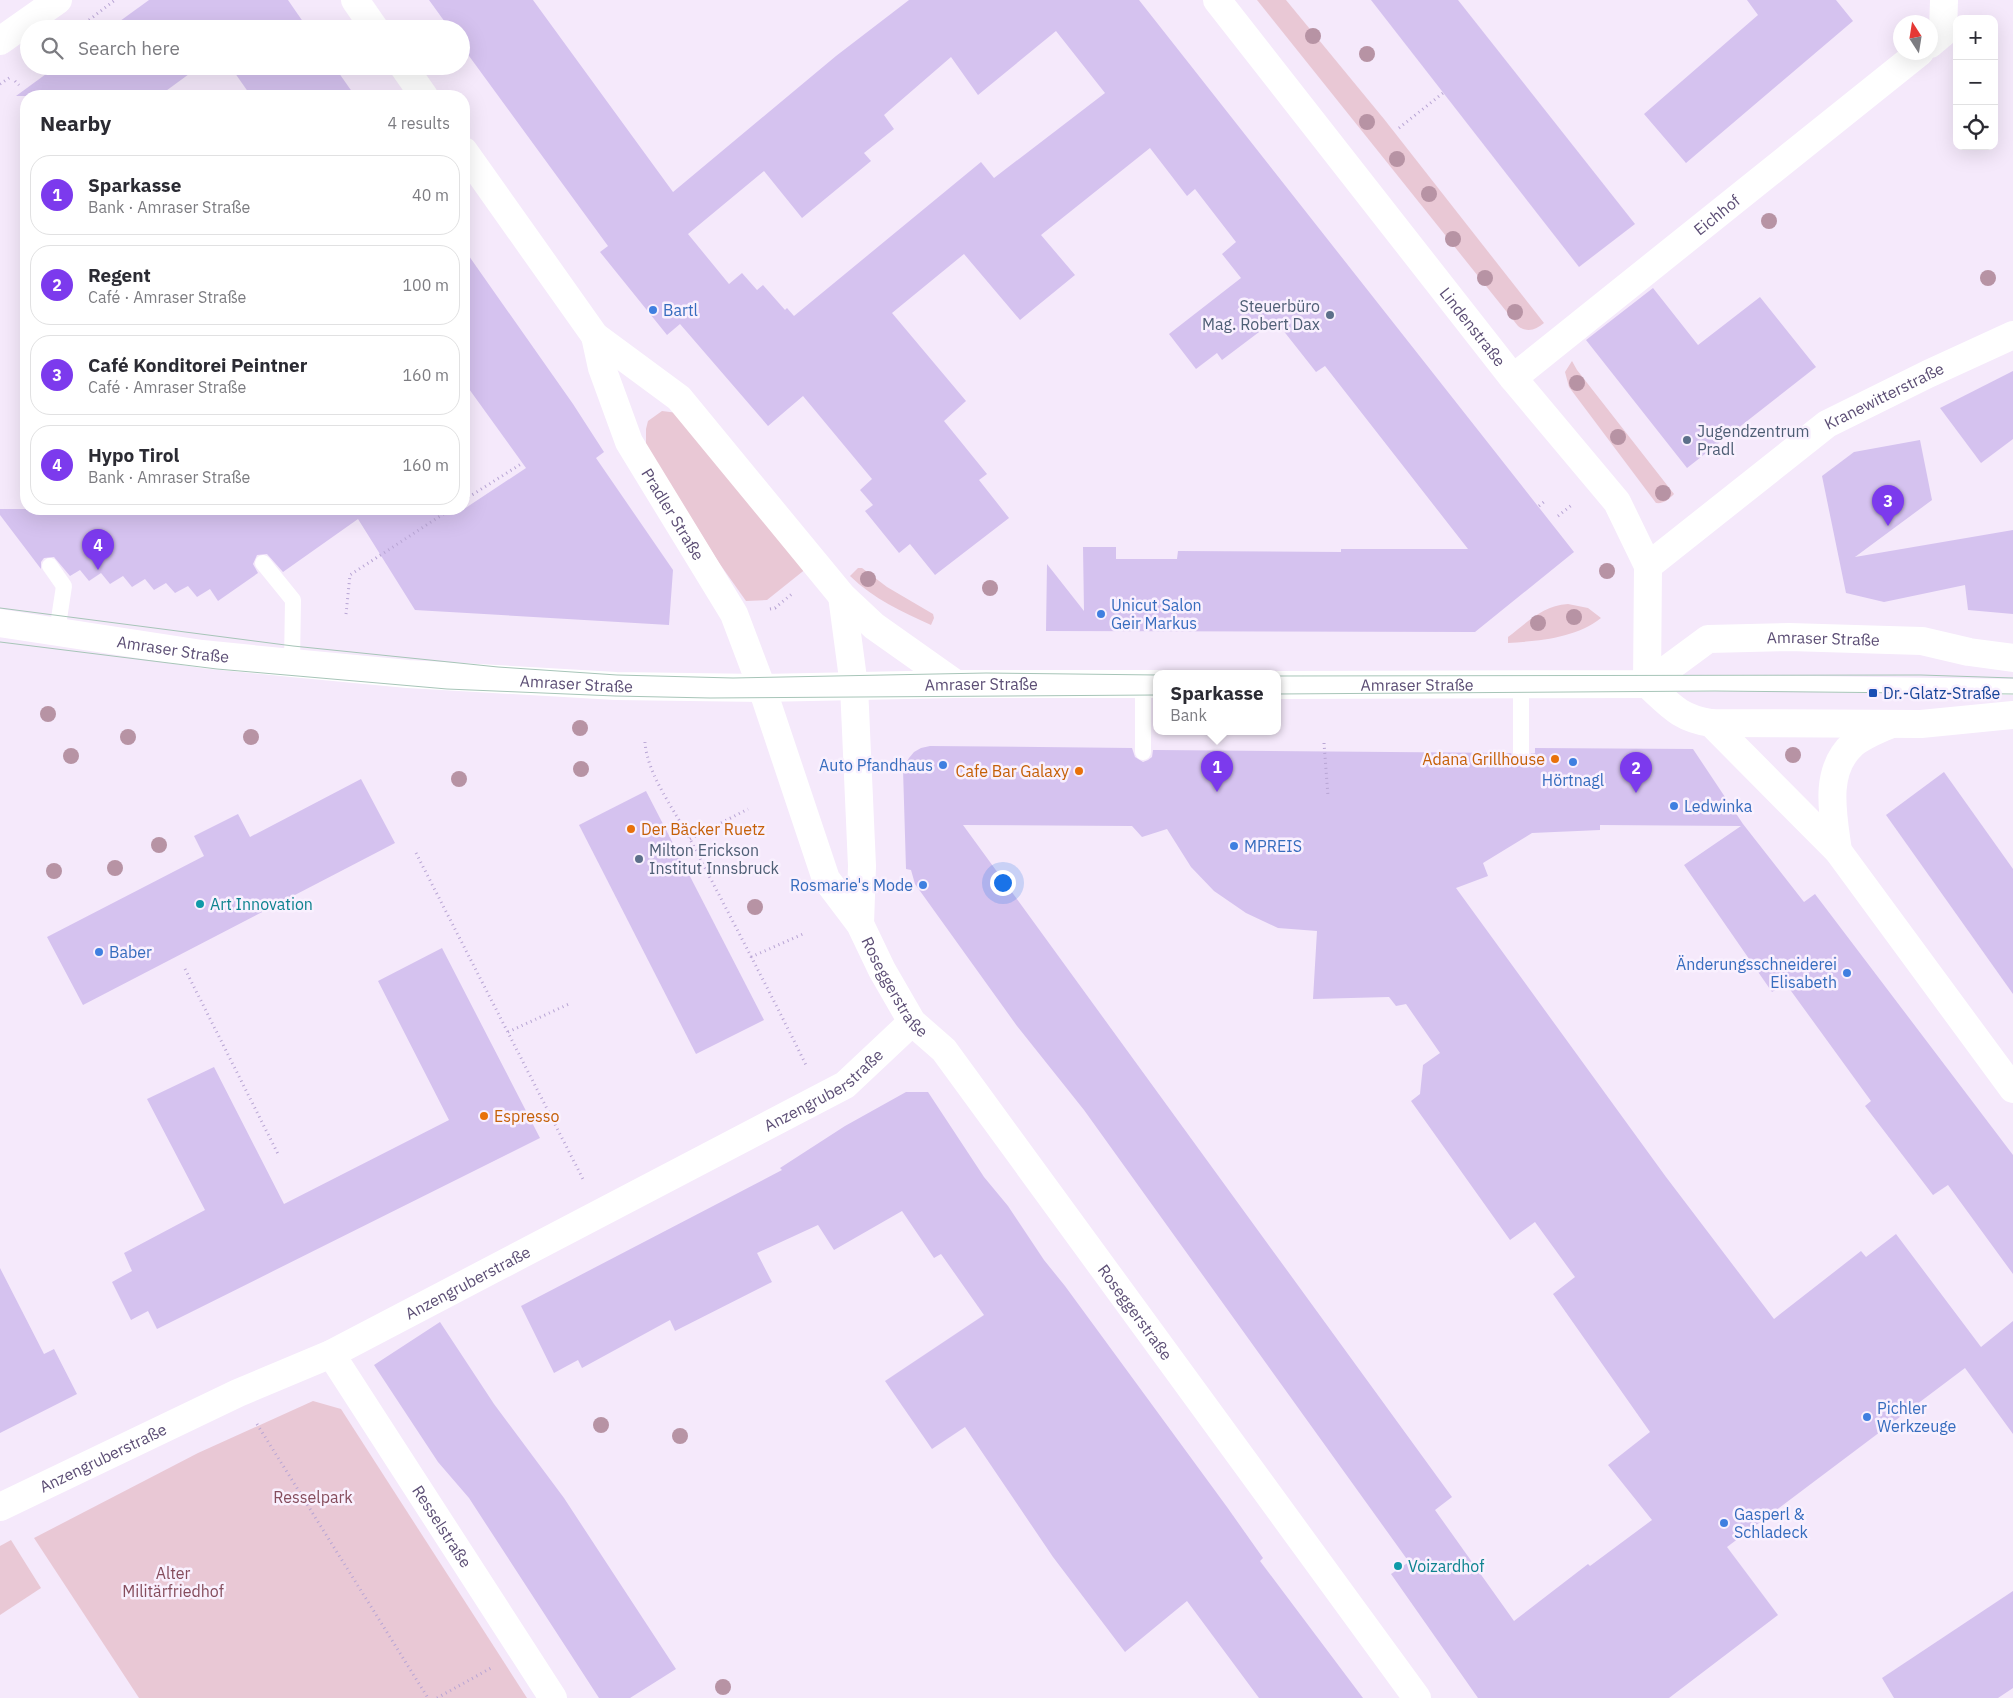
<!DOCTYPE html>
<html lang="en">
<head>
<meta charset="utf-8">
<style>
	:root { --surface:#fff; --page:#f2f2f3; --text:#2b2b33; --muted:#7c7c81; --line:#e1e1e2; --accent:#7c3aed }
	body { margin:0; font-family:"IBM Plex Sans",sans-serif; background:var(--page); color:var(--text) }
	.controls { position:absolute; right:15px; top:15px; display:grid; overflow:hidden; border-radius:10px; box-shadow:0 5px 20px #0002 }
	.controls button { width:45px; height:45px; display:grid; place-items:center; padding:0; border:0; border-bottom:1px solid var(--line); background:var(--surface); color:var(--text); font:25px sans-serif }
	.compass { position:absolute; left:1893px; top:15px; width:45px; height:45px; border-radius:50%; background:var(--surface); box-shadow:0 5px 20px #0002; rotate:348deg }
	.you { position:absolute; left:1002px; top:882px; width:18px; height:18px; margin:-12px; border:4px solid #fff; border-radius:50%; background:#1a73e8; box-shadow:0 0 0 8px #1a73e833 }
	.badge { display:grid; place-items:center; width:32px; height:32px; border-radius:50%; background:var(--accent); color:#fff; font-size:16px; font-weight:700 }
	.pin { position:absolute; translate:-50% -41px; filter:drop-shadow(0 1px 2px #0008) }
	.pin::after { content:''; position:absolute; top:26px; width:18px; height:15px; background:inherit; clip-path:polygon(0 0,100% 0,50% 100%) }
	.popup { position:absolute; left:1153px; top:670px; width:128px; height:65px; box-sizing:border-box; display:grid; place-content:center; border-radius:10px; background:var(--surface); filter:drop-shadow(0 1px 4px #0005); font-size:16px; white-space:nowrap; color:var(--muted) }
	.popup b { font-size:19px; color:var(--text) }
	.popup::after { content:''; position:absolute; left:50%; top:100%; margin-left:-10px; border:10px solid transparent; border-top-color:var(--surface) }
	.list { margin:0; padding:0; list-style:none }
	h2 { display:flex; justify-content:space-between; align-items:center; height:65px; margin:0; padding:0 20px; font-size:21px }
	h2 small { font-size:16px; font-weight:400; color:var(--muted) }
	.list li { display:grid; grid-template-columns:32px 1fr auto; gap:15px; align-items:center; box-sizing:border-box; height:80px; margin:0 10px 10px; padding:0 10px; border:1px solid var(--line); border-radius:20px }
	.list b { display:block; font-size:19px; white-space:nowrap }
	.list p { margin:0; font-size:16px; white-space:nowrap; color:var(--muted) }
	.list em { font-size:16px; font-style:normal; color:var(--muted) }
	.icon { flex:none; width:28px; height:28px; fill:none; stroke:currentColor; stroke-width:2; stroke-linecap:round; stroke-linejoin:round }
	.map { position:relative; flex:none; width:2013px; height:1698px; overflow:hidden }
	.search { position:absolute; background:var(--surface); box-shadow:0 5px 20px #0002; left:20px; top:20px; width:450px; height:55px; display:flex; align-items:center; gap:12px; box-sizing:border-box; padding:0 18px; border-radius:28px; color:var(--muted); font-size:19px }
	.panel { position:absolute; background:var(--surface); box-shadow:0 5px 20px #0002; left:20px; top:90px; width:450px; height:425px; border-radius:20px }
	.map>svg:first-child { display:block }
</style>
</head>
<body>
<div class="map">
<svg width="2013" height="1698" viewBox="0 0 2013 1698">
	<rect width="100%" height="100%" fill="#f5e9fb"/>
	<g fill="#e9c8d5">
		<path d="M 1257,0 L 1286,0 L 1384,119 L 1544,323 C 1536,330 1527,333 1518,326 Z"/>
		<path d="M 1572,361 L 1577,370 L 1674,494 C 1669,499 1664,504 1656,503 L 1569,387 L 1565,372 Z"/>
		<path d="M 662,411 L 678,413 L 807,568 L 767,600 L 746,601 L 717,560 L 646,445 L 646,429 L 648,421 Z"/>
		<path d="M 858,568 L 862,568 L 887,587 L 933,614 L 934,618 L 931,625 C 902,612 874,599 850,576 Z"/>
		<path d="M 1568,604 L 1588,608 L 1601,618 C 1576,638 1539,641 1508,643 L 1508,637 C 1528,622 1542,606 1568,604 Z"/>
		<path d="M 313,1401 L 341,1409 L 527,1698 L 139,1698 L 34,1538 L 198,1453 Z"/>
		<path d="M 11,1540 L 41,1588 L 0,1615 L 0,1546 Z"/>
	</g>
	<g fill="#d5c2ef" fill-rule="evenodd">
		<path d="M 149,0 L 288,0 L 308,29 L 109,29 Z"/>
		<path d="M 429,0 L 533,0 L 673,192 L 836,56 L 909,0 L 1139,0 L 1574,552 L 1475,632 L 1046,631 L 1047,564 L 1084,611 L 1083,547 L 1116,547 L 1116,559 L 1177,559 L 1178,551 L 1341,552 L 1341,549 L 1468,549 L 1325,366 L 1316,372 L 1275,320 L 1222,360 L 1217,353 L 1196,369 L 1169,334 L 1241,278 L 1222,254 L 1236,242 L 1195,189 L 1187,196 L 1150,148 L 1041,235 L 1075,275 L 1020,320 L 964,254 L 892,313 L 966,401 L 944,421 L 987,474 L 979,480 L 1009,518 L 935,575 L 910,544 L 899,553 L 865,511 L 873,505 L 860,490 L 872,479 L 803,396 L 768,426 L 680,324 L 667,335 L 600,252 L 608,246 L 461,45 L 461,29 L 450,29 ZM 1056,31 L 1105,93 L 994,178 L 981,162 L 794,316 L 787,308 L 785,310 L 763,285 L 757,290 L 742,273 L 729,284 L 688,234 L 764,171 L 802,218 L 871,161 L 864,153 L 894,129 L 884,115 L 951,57 L 978,95 Z"/>
		<path d="M 1371,0 L 1458,0 L 1635,224 L 1579,267 Z"/>
		<path d="M 1747,0 L 1836,0 L 1853,21 L 1686,163 L 1644,114 L 1758,15 Z"/>
		<path d="M 57,66 L 200,66 L 159,96 L 16,96 Z"/>
		<path d="M 230,66 L 334,66 L 355,96 L 251,96 Z"/>
		<path d="M 464,249 L 573,404 L 604,452 L 596,458 L 673,570 L 669,625 L 415,610 L 358,519 L 283,572 L 267,554 L 257,555 L 253,564 L 258,573 L 218,601 L 210,589 L 197,597 L 188,586 L 175,593 L 166,583 L 154,590 L 145,579 L 132,587 L 123,576 L 110,584 L 101,573 L 89,581 L 80,570 L 70,576 L 54,557 L 44,558 L 41,562 L 41,569 L 0,515 L 0,509 L 464,509 L 526,468 L 464,382 Z"/>
		<path d="M 1653,288 L 1698,345 L 1760,297 L 1816,367 L 1687,468 L 1586,340 Z"/>
		<path d="M 2013,371 L 2013,439 L 1981,463 L 1940,408 Z"/>
		<path d="M 1920,440 L 1932,500 L 1855,557 L 2013,530 L 2013,614 L 1968,610 L 1965,585 L 1884,602 L 1846,593 L 1822,476 L 1854,452 Z"/>
		<path d="M 930,746 L 1132,748 L 1135,757 L 1143,762 L 1148,760 L 1152,757 L 1153,750 L 1157,750 L 1511,753 L 1516,761 L 1521,763 L 1529,758 L 1531,753 L 1535,753 L 1535,748 L 1693,749 L 1743,824 L 1804,902 L 1815,894 L 2013,1155 L 2013,1274 L 1948,1185 L 1933,1195 L 1865,1106 L 1871,1101 L 1786,984 L 1772,992 L 1684,865 L 1741,826 L 1600,825 L 1600,830 L 1532,833 L 1483,863 L 1488,876 L 1456,888 L 1666,1177 L 1774,1319 L 1861,1251 L 1866,1257 L 1896,1234 L 1981,1347 L 2013,1321 L 2013,1434 L 1965,1368 L 1727,1547 L 1778,1615 L 1669,1698 L 1478,1698 L 1391,1574 L 1409,1562 L 1084,1110 L 1017,1026 L 915,884 L 911,870 L 906,869 L 903,769 L 909,758 L 914,752 L 921,748 ZM 963,825 L 1132,826 L 1142,837 L 1167,829 L 1191,867 L 1214,891 L 1246,913 L 1278,928 L 1317,931 L 1313,999 L 1389,997 L 1396,1006 L 1406,1004 L 1440,1053 L 1423,1065 L 1420,1094 L 1411,1101 L 1510,1240 L 1535,1222 L 1575,1277 L 1553,1294 L 1650,1432 L 1608,1465 L 1652,1520 L 1590,1566 L 1588,1564 L 1514,1621 L 1435,1510 L 1452,1497 Z"/>
		<path d="M 1944,772 L 2013,869 L 2013,994 L 1886,815 Z"/>
		<path d="M 361,779 L 395,843 L 83,1005 L 47,937 L 204,856 L 194,836 L 238,814 L 250,837 Z"/>
		<path d="M 646,791 L 764,1020 L 696,1054 L 579,825 Z"/>
		<path d="M 442,948 L 540,1138 L 157,1329 L 148,1311 L 131,1320 L 112,1282 L 132,1271 L 124,1253 L 205,1210 L 147,1099 L 214,1067 L 284,1204 L 449,1120 L 378,981 Z"/>
		<path d="M 906,1092 L 928,1092 L 984,1177 L 1008,1206 L 1044,1260 L 1065,1286 L 1227,1507 L 1263,1558 L 1260,1561 L 1363,1698 L 1259,1698 L 1187,1601 L 1125,1652 L 1053,1557 L 965,1427 L 932,1449 L 885,1381 L 984,1315 L 941,1254 L 934,1258 L 902,1211 L 834,1250 L 818,1225 L 757,1253 L 772,1282 L 675,1331 L 670,1320 L 582,1368 L 578,1360 L 554,1373 L 521,1306 L 782,1170 L 780,1168 L 845,1126 Z"/>
		<path d="M 0,1268 L 44,1354 L 54,1349 L 77,1394 L 0,1433 Z"/>
		<path d="M 440,1322 L 494,1404 L 564,1498 L 676,1669 L 630,1698 L 599,1698 L 469,1498 L 438,1462 L 374,1365 Z"/>
		<path d="M 2013,1591 L 2013,1688 L 1998,1698 L 1894,1698 L 1882,1678 Z"/>
	</g>
	<g fill="none" stroke-linecap="round" stroke-linejoin="round">
		<g stroke="#b8a5d4" stroke-width="3" stroke-dasharray="1 4" stroke-linecap="butt">
			<path d="M 89,20 L 115,0"/>
			<path d="M 15,81 L 19,85"/>
			<path d="M 0,84 L 12,76"/>
			<path d="M 1399,128 L 1443,93"/>
			<path d="M 464,500 L 521,464"/>
			<path d="M 1539,506 L 1545,501"/>
			<path d="M 1558,516 L 1573,504"/>
			<path d="M 770,609 L 775,608 L 793,593"/>
			<path d="M 346,614 L 350,575 L 451,509"/>
			<path d="M 645,742 C 647,775 676,812 691,841 C 730,916 769,990 806,1065"/>
			<path d="M 1324,743 L 1328,796"/>
			<path d="M 690,839 L 748,809"/>
			<path d="M 416,853 L 584,1181"/>
			<path d="M 751,957 L 803,934"/>
			<path d="M 185,969 L 278,1154"/>
			<path d="M 508,1032 L 571,1003"/>
			<path d="M 257,1424 L 428,1698"/>
			<path d="M 437,1698 L 491,1668"/>
		</g>
		<g stroke="#fff" stroke-width="16">
			<path d="M 263,563 L 293,600 L 292,663"/>
			<path d="M 50,566 L 64,586 L 57,632"/>
			<path d="M 1649,684 L 1737,683 L 2013,687"/>
			<path d="M 1143,752 L 1143,684"/>
			<path d="M 1521,753 L 1521,684"/>
		</g>
		<g stroke="#fff" stroke-width="28">
			<path d="M 355,0 L 375,29"/>
			<path id="s1" d="M 1217,0 L 1513,378 L 1617,502 L 1648,566 L 1647,684"/>
			<path d="M 0,41 L 58,0"/>
			<path d="M 1930,44 L 1943,33 L 1944,0"/>
			<path d="M 403,66 L 424,96"/>
			<path d="M 464,151 L 595,336 L 679,398 L 842,596 L 874,626 L 956,684"/>
			<path id="s2" d="M 595,336 L 602,368 L 629,442 L 734,614 L 762,688 L 826,879 L 860,924 L 882,970 L 912,1022 L 944,1050 L 1417,1698"/>
			<path id="s3" d="M 1513,378 L 1920,52"/>
			<path id="s4" d="M 1648,566 L 1827,424 L 1928,374 L 2013,335"/>
			<path d="M 842,596 L 854,686 L 862,866 L 860,924"/>
			<path d="M 1711,723 L 1838,851 L 2013,1089"/>
			<path d="M 1838,851 C 1833,815 1823,771 1853,744 C 1864,735 1878,730 1891,724"/>
			<path id="s5" d="M 331,1354 L 553,1698"/>
			<path id="s6" d="M 0,1507 L 238,1393 L 331,1354 L 822,1097 L 845,1085 L 912,1022"/>
		</g>
		<g stroke="#fff" stroke-width="28">
			<path id="s7" d="M 0,623 L 202,654 L 292,663 L 408,674 L 616,686 L 762,688 L 956,684 L 1157,684"/>
			<path d="M 1647,684 C 1670,705 1679,718 1711,723 L 1921,724 L 2013,715"/>
			<path id="s8" d="M 1277,685 L 1647,684 L 1708,639 L 1789,637 L 1922,641 L 1969,652 L 2013,658"/>
		</g>
		<g stroke="#a7c5b8" stroke-width="1">
			<path d="M 0,608 L 293,646 L 498,667 L 617,675 L 733,678 L 986,673 L 1157,675"/>
			<path d="M 0,642 L 217,669 L 447,689 L 615,696 L 710,698 L 1157,695"/>
			<path d="M 1277,676 L 1921,675 L 2013,678"/>
			<path d="M 1277,694 L 1715,691 L 2013,694"/>
		</g>
	</g>
	<g fill="#b793a4">
		<circle cx="1313" cy="36" r="8"/>
		<circle cx="1367" cy="54" r="8"/>
		<circle cx="1367" cy="122" r="8"/>
		<circle cx="1397" cy="159" r="8"/>
		<circle cx="1429" cy="194" r="8"/>
		<circle cx="1769" cy="221" r="8"/>
		<circle cx="1453" cy="239" r="8"/>
		<circle cx="1485" cy="278" r="8"/>
		<circle cx="1988" cy="278" r="8"/>
		<circle cx="1515" cy="312" r="8"/>
		<circle cx="1577" cy="383" r="8"/>
		<circle cx="1618" cy="437" r="8"/>
		<circle cx="1663" cy="493" r="8"/>
		<circle cx="1607" cy="571" r="8"/>
		<circle cx="868" cy="579" r="8"/>
		<circle cx="990" cy="588" r="8"/>
		<circle cx="1574" cy="617" r="8"/>
		<circle cx="1538" cy="623" r="8"/>
		<circle cx="48" cy="714" r="8"/>
		<circle cx="580" cy="728" r="8"/>
		<circle cx="128" cy="737" r="8"/>
		<circle cx="251" cy="737" r="8"/>
		<circle cx="1793" cy="755" r="8"/>
		<circle cx="71" cy="756" r="8"/>
		<circle cx="581" cy="769" r="8"/>
		<circle cx="459" cy="779" r="8"/>
		<circle cx="159" cy="845" r="8"/>
		<circle cx="115" cy="868" r="8"/>
		<circle cx="54" cy="871" r="8"/>
		<circle cx="755" cy="907" r="8"/>
		<circle cx="601" cy="1425" r="8"/>
		<circle cx="680" cy="1436" r="8"/>
		<circle cx="723" cy="1687" r="8"/>
	</g>
	<g fill="#3f7fe0" stroke="#f9f0fe" stroke-width="2">
		<circle cx="653" cy="310" r="5"/>
		<circle cx="1101" cy="614" r="5"/>
		<circle cx="1573" cy="762" r="5"/>
		<circle cx="943" cy="765" r="5"/>
		<circle cx="1674" cy="806" r="5"/>
		<circle cx="1234" cy="846" r="5"/>
		<circle cx="923" cy="885" r="5"/>
		<circle cx="99" cy="952" r="5"/>
		<circle cx="1847" cy="973" r="5"/>
		<circle cx="1867" cy="1417" r="5"/>
		<circle cx="1724" cy="1523" r="5"/>
	</g>
	<g fill="#5c6f8a" stroke="#f9f0fe" stroke-width="2">
		<circle cx="1330" cy="315" r="5"/>
		<circle cx="1687" cy="440" r="5"/>
		<circle cx="639" cy="859" r="5"/>
	</g>
	<rect fill="#1a4fb4" stroke="#f9f0fe" stroke-width="2" x="1868" y="688" width="10" height="10" rx="2.5"/>
	<g fill="#e8710a" stroke="#f9f0fe" stroke-width="2">
		<circle cx="1555" cy="759" r="5"/>
		<circle cx="1079" cy="771" r="5"/>
		<circle cx="631" cy="829" r="5"/>
		<circle cx="484" cy="1116" r="5"/>
	</g>
	<g fill="#0f9aa8" stroke="#f9f0fe" stroke-width="2">
		<circle cx="200" cy="904" r="5"/>
		<circle cx="1398" cy="1566" r="5"/>
	</g>
	<g text-anchor="middle" stroke-width="5" stroke-linejoin="round" paint-order="stroke">
		<g font-size="16" fill="#5c4e75" stroke="#f9f0fe">
			<text dy="6" stroke="none"><textPath href="#s3" startOffset="261">Eichhof</textPath></text>
			<text dy="6" stroke="none"><textPath href="#s1" startOffset="415">Lindenstraße</textPath></text>
			<text dy="6" stroke="none"><textPath href="#s4" startOffset="292">Kranewitterstraße</textPath></text>
			<text dy="6" stroke="none"><textPath href="#s2" startOffset="196">Pradler Straße</textPath></text>
			<text dy="6" stroke="none"><textPath href="#s8" startOffset="561">Amraser Straße</textPath></text>
			<text dy="6" stroke="none"><textPath href="#s7" startOffset="175">Amraser Straße</textPath></text>
			<text dy="6" stroke="none"><textPath href="#s7" startOffset="580">Amraser Straße</textPath></text>
			<text dy="6" stroke="none"><textPath href="#s7" startOffset="985">Amraser Straße</textPath></text>
			<text dy="6" stroke="none"><textPath href="#s8" startOffset="140">Amraser Straße</textPath></text>
			<text dy="6" stroke="none"><textPath href="#s2" startOffset="722">Roseggerstraße</textPath></text>
			<text dy="6" stroke="none"><textPath href="#s6" startOffset="924">Anzengruberstraße</textPath></text>
			<text dy="6" stroke="none"><textPath href="#s6" startOffset="519">Anzengruberstraße</textPath></text>
			<text dy="6" stroke="none"><textPath href="#s2" startOffset="1128">Roseggerstraße</textPath></text>
			<text dy="6" stroke="none"><textPath href="#s6" startOffset="114">Anzengruberstraße</textPath></text>
			<text dy="6" stroke="none"><textPath href="#s5" startOffset="205">Resselstraße</textPath></text>
		</g>
		<g font-size="16" fill="#4e5e75" stroke="#f9f0fe" text-anchor="start">
			<text x="1320" y="312" text-anchor="end">Steuerbüro<tspan x="1320" dy="18">Mag. Robert Dax</tspan></text>
			<text x="1697" y="437">Jugendzentrum<tspan x="1697" dy="18">Pradl</tspan></text>
			<text x="649" y="856">Milton Erickson<tspan x="649" dy="18">Institut Innsbruck</tspan></text>
		</g>
		<g font-size="16" fill="#366cbe" stroke="#f9f0fe" text-anchor="start">
			<text x="663" y="316">Bartl</text>
			<text x="1111" y="611">Unicut Salon<tspan x="1111" dy="18">Geir Markus</tspan></text>
			<text x="933" y="771" text-anchor="end">Auto Pfandhaus</text>
			<text x="1573" y="786" text-anchor="middle">Hörtnagl</text>
			<text x="1684" y="812">Ledwinka</text>
			<text x="1244" y="852">MPREIS</text>
			<text x="913" y="891" text-anchor="end">Rosmarie's Mode</text>
			<text x="109" y="958">Baber</text>
			<text x="1837" y="970" text-anchor="end">Änderungsschneiderei<tspan x="1837" dy="18">Elisabeth</tspan></text>
			<text x="1877" y="1414">Pichler<tspan x="1877" dy="18">Werkzeuge</tspan></text>
			<text x="1734" y="1520">Gasperl &amp;<tspan x="1734" dy="18">Schladeck</tspan></text>
		</g>
		<g font-size="16" fill="#164399" stroke="#f9f0fe" text-anchor="start">
			<text x="1883" y="699">Dr.-Glatz-Straße</text>
		</g>
		<g font-size="16" fill="#c56008" stroke="#f9f0fe" text-anchor="end">
			<text x="1545" y="765">Adana Grillhouse</text>
			<text x="1069" y="777">Cafe Bar Galaxy</text>
			<text x="641" y="835" text-anchor="start">Der Bäcker Ruetz</text>
			<text x="494" y="1122" text-anchor="start">Espresso</text>
		</g>
		<g font-size="16" fill="#0d838f" stroke="#f9f0fe" text-anchor="start">
			<text x="210" y="910">Art Innovation</text>
			<text x="1408" y="1572">Voizardhof</text>
		</g>
		<g font-size="16" fill="#854c5c" stroke="#f9f0fe">
			<text x="313" y="1503">Resselpark</text>
			<text x="173" y="1579">Alter<tspan x="173" dy="18">Militärfriedhof</tspan></text>
		</g>
	</g>
</svg>
<div class="controls">
<button>+</button>
<button>−</button>
<button><svg class="icon" aria-label="locate" viewBox="0 0 24 24"><circle cx="12" cy="12" r="6"/><path d="M12 2v4M12 18v4M2 12h4M18 12h4"/></svg></button>
</div>
<svg class="compass" viewBox="-18 -18 36 36"><path d="M0-13l5 13h-10z" fill="#e53935"/><path d="M0 13l5-13h-10z" fill="#7c7c81"/></svg>
<div class="you"></div>
<div class="pin badge" style="left:1217px;top:792px">1</div>
<div class="popup"><b>Sparkasse</b>Bank</div>
<div class="pin badge" style="left:1636px;top:793px">2</div>
<div class="pin badge" style="left:1888px;top:526px">3</div>
<div class="pin badge" style="left:98px;top:570px">4</div>
<div class="search"><svg class="icon" aria-label="search" viewBox="0 0 24 24"><circle cx="10" cy="10" r="6"/><path d="M15 15l6 6"/></svg>Search here</div>
<section class="panel">
<h2>Nearby<small>4 results</small></h2>
<ul class="list">
<li><span class="badge">1</span><div><b>Sparkasse</b><p>Bank · Amraser Straße</p></div><em>40 m</em></li>
<li><span class="badge">2</span><div><b>Regent</b><p>Café · Amraser Straße</p></div><em>100 m</em></li>
<li><span class="badge">3</span><div><b>Café Konditorei Peintner</b><p>Café · Amraser Straße</p></div><em>160 m</em></li>
<li><span class="badge">4</span><div><b>Hypo Tirol</b><p>Bank · Amraser Straße</p></div><em>160 m</em></li>
</ul>
</section>
</div>
</body>
</html>
